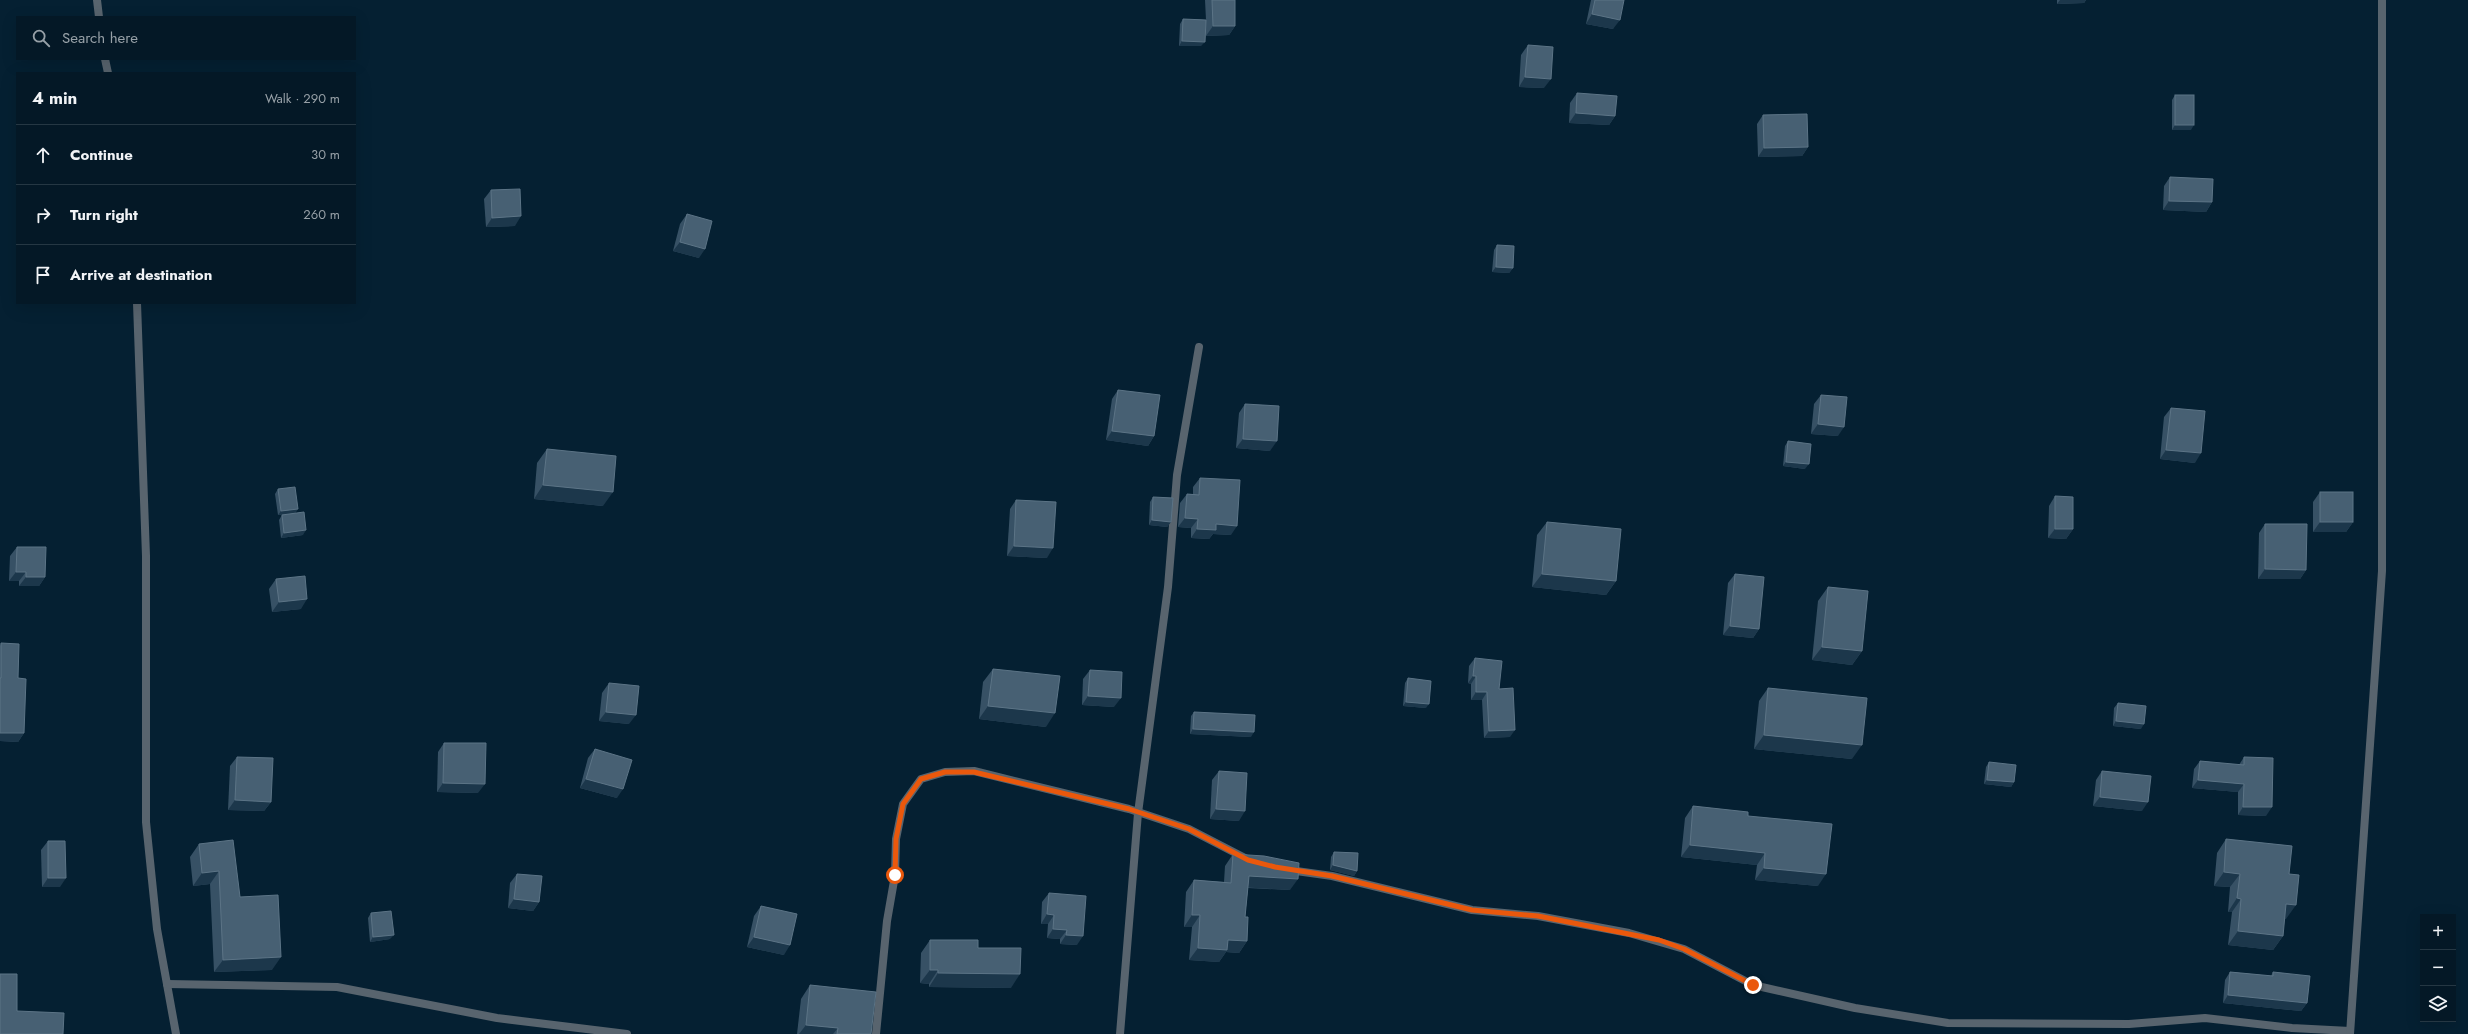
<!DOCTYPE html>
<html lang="en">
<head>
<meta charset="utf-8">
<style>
	:root { --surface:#041826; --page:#122532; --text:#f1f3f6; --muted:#97a0a7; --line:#253743 }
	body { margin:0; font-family:Jost,sans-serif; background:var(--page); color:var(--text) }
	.controls { position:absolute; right:12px; bottom:12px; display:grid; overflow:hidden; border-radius:0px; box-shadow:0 4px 16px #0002 }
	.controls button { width:36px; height:36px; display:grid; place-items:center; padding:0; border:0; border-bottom:1px solid var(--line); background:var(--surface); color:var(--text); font:20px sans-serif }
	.stop { position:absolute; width:12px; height:12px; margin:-9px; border:3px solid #ea580c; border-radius:50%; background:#fff }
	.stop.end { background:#ea580c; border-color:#fff; box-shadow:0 1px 4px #0008 }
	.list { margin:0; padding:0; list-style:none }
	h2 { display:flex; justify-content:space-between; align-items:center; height:52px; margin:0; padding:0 16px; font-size:17px }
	h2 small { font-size:13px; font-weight:400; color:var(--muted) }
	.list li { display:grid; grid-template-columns:26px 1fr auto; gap:12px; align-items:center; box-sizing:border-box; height:60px; padding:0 16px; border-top:1px solid var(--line) }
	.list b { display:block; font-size:15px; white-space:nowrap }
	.list em { font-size:13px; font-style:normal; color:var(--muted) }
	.icon { flex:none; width:22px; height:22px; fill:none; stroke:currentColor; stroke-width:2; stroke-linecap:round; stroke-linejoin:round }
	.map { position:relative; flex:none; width:2468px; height:1034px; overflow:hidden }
	.search { position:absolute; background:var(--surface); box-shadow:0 4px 16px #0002; left:16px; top:16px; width:340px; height:44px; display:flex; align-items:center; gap:10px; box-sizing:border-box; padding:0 14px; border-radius:0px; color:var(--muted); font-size:15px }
	.panel { position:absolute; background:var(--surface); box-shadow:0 4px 16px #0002; left:16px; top:72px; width:340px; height:232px; border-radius:0px }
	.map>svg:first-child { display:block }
</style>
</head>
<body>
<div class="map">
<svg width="2468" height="1034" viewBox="0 0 2468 1034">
	<rect width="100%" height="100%" fill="#052032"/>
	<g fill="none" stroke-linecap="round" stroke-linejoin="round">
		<g stroke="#58646e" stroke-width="8">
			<path d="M 97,0 L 99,17"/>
			<path d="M 105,59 L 108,73"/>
			<path d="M 137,303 L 146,556 L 146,822 L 157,929 L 176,1034"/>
			<path d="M 1289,870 L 1332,876 L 1472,910 L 1538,916 L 1629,933 L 1684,949 L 1753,985 L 1855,1008 L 1948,1023 L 2129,1024 L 2205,1018 L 2292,1028 L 2350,1031"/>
			<path d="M 167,984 L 337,987 L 497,1018 L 627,1034"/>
			<path d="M 876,1034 L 887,921 L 895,875 L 896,839 L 903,804 L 921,779 L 945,772 L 974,771 L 1129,809 L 1189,829 L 1247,859"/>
			<path d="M 1120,1034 L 1138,813 L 1168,587 L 1177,475 L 1199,347"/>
		</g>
		<path stroke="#58646e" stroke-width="8" d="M 2350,1034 L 2382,571 L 2382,0"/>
	</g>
	<g fill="#375165">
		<path d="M 1205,0 L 1235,0 L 1235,26 L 1229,35 L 1206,36 L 1206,21 L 1201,46 L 1179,46 L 1180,24 L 1183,19 L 1206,20 Z"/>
		<path d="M 1591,0 L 1624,0 L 1613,29 L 1586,24 Z"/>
		<path d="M 2057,0 L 2086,0 L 2084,3 L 2057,4 Z"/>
		<path d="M 1528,45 L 1544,88 L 1519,87 L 1521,55 Z"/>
		<path d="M 1577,93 L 1615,116 L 1609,125 L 1569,123 L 1570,103 Z"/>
		<path d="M 2175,95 L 2191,130 L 2172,130 L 2172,100 Z"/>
		<path d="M 1763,115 L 1808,147 L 1802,156 L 1758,157 L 1757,124 Z"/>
		<path d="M 2170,177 L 2212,202 L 2206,212 L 2163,210 L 2164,186 Z"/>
		<path d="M 491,190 L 515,226 L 486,227 L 484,199 Z"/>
		<path d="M 687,214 L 699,258 L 673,251 L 680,224 Z"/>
		<path d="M 1497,245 L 1513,268 L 1509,273 L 1492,272 L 1494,250 Z"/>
		<path d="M 1118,390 L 1154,436 L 1148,446 L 1106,440 L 1112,399 Z"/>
		<path d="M 1821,395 L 1838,436 L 1811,434 L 1814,404 Z"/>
		<path d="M 1245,404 L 1270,451 L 1236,448 L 1239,413 Z"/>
		<path d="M 2171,408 L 2195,463 L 2160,459 L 2164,417 Z"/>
		<path d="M 1788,441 L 1805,469 L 1783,466 L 1785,446 Z"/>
		<path d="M 547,449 L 603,506 L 534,499 L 537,463 Z"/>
		<path d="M 1200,478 L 1231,535 L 1213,534 L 1209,539 L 1191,538 L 1191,528 L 1178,527 L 1180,503 L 1187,494 L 1193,494 L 1193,487 Z"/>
		<path d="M 278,489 L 295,513 L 303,535 L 281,538 L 279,520 L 282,515 L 278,515 L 275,494 Z"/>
		<path d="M 2320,492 L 2353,522 L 2346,532 L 2313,532 L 2313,502 Z"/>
		<path d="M 2055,496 L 2073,529 L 2066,539 L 2048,538 L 2049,506 Z"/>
		<path d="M 1153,497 L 1171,522 L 1167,527 L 1149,525 L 1150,502 Z"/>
		<path d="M 1016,500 L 1047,558 L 1007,556 L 1010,509 Z"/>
		<path d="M 1547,522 L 1616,581 L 1606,595 L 1532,587 L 1537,535 Z"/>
		<path d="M 2265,524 L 2306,570 L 2300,579 L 2258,579 L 2259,533 Z"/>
		<path d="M 17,547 L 45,577 L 39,586 L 19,586 L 19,581 L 9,581 L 10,556 Z"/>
		<path d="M 1735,574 L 1759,629 L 1753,638 L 1723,635 L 1728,583 Z"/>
		<path d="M 276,579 L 301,609 L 272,612 L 269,589 Z"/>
		<path d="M 1828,587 L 1862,651 L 1852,665 L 1812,660 L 1818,601 Z"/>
		<path d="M 1,643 L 24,733 L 18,742 L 0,741 L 0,646 Z"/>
		<path d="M 1475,658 L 1499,689 L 1510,737 L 1484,738 L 1482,700 L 1471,700 L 1471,684 L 1468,683 L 1469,666 Z"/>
		<path d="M 993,669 L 1046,727 L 979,719 L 983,682 Z"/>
		<path d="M 1090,670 L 1114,707 L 1082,705 L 1083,679 Z"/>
		<path d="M 1408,678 L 1426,708 L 1403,706 L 1405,683 Z"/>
		<path d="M 609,683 L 629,724 L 599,721 L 602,693 Z"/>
		<path d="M 1768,688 L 1852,759 L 1754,749 L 1759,701 Z"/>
		<path d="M 2118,703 L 2141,729 L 2113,726 L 2114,708 Z"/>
		<path d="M 1194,712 L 1251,737 L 1190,734 L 1191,716 Z"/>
		<path d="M 444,743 L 478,793 L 437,792 L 438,752 Z"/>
		<path d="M 595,749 L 617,798 L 580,788 L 588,758 Z"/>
		<path d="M 237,757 L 271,802 L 264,811 L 228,810 L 230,766 Z"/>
		<path d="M 2244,757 L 2266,816 L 2238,815 L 2238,792 L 2192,788 L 2194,769 L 2200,761 L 2239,765 Z"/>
		<path d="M 1989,762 L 2014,782 L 2011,787 L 1984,784 L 1986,767 Z"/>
		<path d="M 1219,771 L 1239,821 L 1210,819 L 1212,780 Z"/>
		<path d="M 2102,771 L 2142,811 L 2093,806 L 2096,780 Z"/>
		<path d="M 1693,806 L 1748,816 L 1818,886 L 1755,880 L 1757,865 L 1681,857 L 1685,818 Z"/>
		<path d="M 2226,839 L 2289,874 L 2286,919 L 2284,919 L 2283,936 L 2273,950 L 2228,945 L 2232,912 L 2228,912 L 2230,887 L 2214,886 L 2217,853 Z"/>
		<path d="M 48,841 L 60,887 L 42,887 L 41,850 Z"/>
		<path d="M 199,844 L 240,897 L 272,970 L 214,972 L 210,884 L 193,886 L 190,857 Z"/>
		<path d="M 1334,852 L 1357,871 L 1354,876 L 1330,870 L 1331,857 Z"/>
		<path d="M 1233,854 L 1290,890 L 1248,888 L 1245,917 L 1247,941 L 1239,953 L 1226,952 L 1219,962 L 1189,960 L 1192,927 L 1184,927 L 1186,892 L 1194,880 L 1224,882 L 1225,866 Z"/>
		<path d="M 517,874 L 539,902 L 533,911 L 508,908 L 510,883 Z"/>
		<path d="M 1049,893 L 1077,945 L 1060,944 L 1060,939 L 1047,938 L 1048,924 L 1041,924 L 1042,902 Z"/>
		<path d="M 761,906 L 784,955 L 747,947 L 754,916 Z"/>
		<path d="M 371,913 L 390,939 L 370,942 L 368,918 Z"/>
		<path d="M 930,940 L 978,948 L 1011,988 L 929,987 L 929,984 L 920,983 L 921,953 Z"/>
		<path d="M 2230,972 L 2271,976 L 2273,972 L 2307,1003 L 2301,1011 L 2223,1003 L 2225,980 Z"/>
		<path d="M 810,985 L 871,1034 L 797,1034 L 801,999 Z"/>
	</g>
	<g fill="#1c374b">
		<path d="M 2060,0 L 2086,0 L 2084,3 L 2057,4 Z"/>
		<path d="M 1592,14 L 1620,20 L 1613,29 L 1586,24 Z"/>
		<path d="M 1213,26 L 1235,26 L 1229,35 L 1206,36 Z"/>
		<path d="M 1182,41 L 1205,42 L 1201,46 L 1179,46 Z"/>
		<path d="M 1525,77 L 1551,79 L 1544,88 L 1519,87 Z"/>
		<path d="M 1576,113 L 1615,116 L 1609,125 L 1569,123 Z"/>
		<path d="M 2175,125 L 2194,125 L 2191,130 L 2172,130 Z"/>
		<path d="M 1808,147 L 1802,156 L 1758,157 L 1764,148 Z"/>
		<path d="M 2169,201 L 2212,202 L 2206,212 L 2163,210 Z"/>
		<path d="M 521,216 L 515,226 L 486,227 L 492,218 Z"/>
		<path d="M 680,242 L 705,249 L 699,258 L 673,251 Z"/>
		<path d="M 1496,267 L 1513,268 L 1509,273 L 1492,272 Z"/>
		<path d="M 1818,424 L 1844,427 L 1838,436 L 1811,434 Z"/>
		<path d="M 1112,431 L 1154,436 L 1148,446 L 1106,440 Z"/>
		<path d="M 1243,439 L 1277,441 L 1270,451 L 1236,448 Z"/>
		<path d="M 2166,450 L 2201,453 L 2195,463 L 2160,459 Z"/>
		<path d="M 1786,462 L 1809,464 L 1805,469 L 1783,466 Z"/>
		<path d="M 543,485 L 613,492 L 603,506 L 534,499 Z"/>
		<path d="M 298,509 L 295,514 L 278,515 L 281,511 Z"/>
		<path d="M 1185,518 L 1198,519 L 1191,528 L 1178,527 Z"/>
		<path d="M 1152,520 L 1171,522 L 1167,527 L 1149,525 Z"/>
		<path d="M 2320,522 L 2353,522 L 2346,532 L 2313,532 Z"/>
		<path d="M 1216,524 L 1237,526 L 1231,535 L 1213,534 L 1209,539 L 1191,538 L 1197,529 Z"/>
		<path d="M 2055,529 L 2073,529 L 2066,539 L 2048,538 Z"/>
		<path d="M 306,530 L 303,535 L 281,538 L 284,533 Z"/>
		<path d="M 1014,546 L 1053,548 L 1047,558 L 1007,556 Z"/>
		<path d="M 2265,569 L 2306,570 L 2300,579 L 2258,579 Z"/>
		<path d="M 16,572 L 26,572 L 19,581 L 9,581 Z"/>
		<path d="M 1542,574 L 1616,581 L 1606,595 L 1532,587 Z"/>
		<path d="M 26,577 L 45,577 L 39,586 L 19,586 Z"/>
		<path d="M 307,599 L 301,609 L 272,612 L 279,602 Z"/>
		<path d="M 1730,626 L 1759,629 L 1753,638 L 1723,635 Z"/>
		<path d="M 1822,647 L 1862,651 L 1852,665 L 1812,660 Z"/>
		<path d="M 1473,676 L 1476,676 L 1471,684 L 1468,683 Z"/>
		<path d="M 1476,692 L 1487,692 L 1482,700 L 1471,700 Z"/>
		<path d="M 1088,696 L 1121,698 L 1114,707 L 1082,705 Z"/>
		<path d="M 1406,702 L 1429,704 L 1426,708 L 1403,706 Z"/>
		<path d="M 988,706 L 1055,713 L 1046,727 L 979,719 Z"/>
		<path d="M 606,712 L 636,715 L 629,724 L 599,721 Z"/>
		<path d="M 2116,721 L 2144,724 L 2141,729 L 2113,726 Z"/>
		<path d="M 1193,729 L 1254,732 L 1251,737 L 1190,734 Z"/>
		<path d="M 1515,730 L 1510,737 L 1484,738 L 1489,731 Z"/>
		<path d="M 0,733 L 24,733 L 18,742 L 0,741 Z"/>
		<path d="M 1764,735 L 1862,745 L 1852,759 L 1754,749 Z"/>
		<path d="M 586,779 L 623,789 L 617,798 L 580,788 Z"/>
		<path d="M 1987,780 L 2014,782 L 2011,787 L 1984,784 Z"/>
		<path d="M 2198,780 L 2244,784 L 2238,792 L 2192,788 Z"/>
		<path d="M 443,783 L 485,784 L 478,793 L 437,792 Z"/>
		<path d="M 2100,797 L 2148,802 L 2142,811 L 2093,806 Z"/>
		<path d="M 235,800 L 271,802 L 264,811 L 228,810 Z"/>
		<path d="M 2243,807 L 2272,807 L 2266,816 L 2238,815 Z"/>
		<path d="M 1216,809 L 1245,811 L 1239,821 L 1210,819 Z"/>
		<path d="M 1690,845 L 1765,853 L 1757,865 L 1681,857 Z"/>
		<path d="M 1333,865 L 1357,871 L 1354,876 L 1330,870 Z"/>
		<path d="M 1764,868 L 1826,874 L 1818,886 L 1755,880 Z"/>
		<path d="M 219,871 L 210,884 L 193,886 L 202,873 Z"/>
		<path d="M 2224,872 L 2240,874 L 2230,887 L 2214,886 Z"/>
		<path d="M 1249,876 L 1298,879 L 1290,890 L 1240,887 Z"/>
		<path d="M 48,878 L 66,878 L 60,887 L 42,887 Z"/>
		<path d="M 2237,898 L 2241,899 L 2232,912 L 2228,912 Z"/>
		<path d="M 514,899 L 539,902 L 533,911 L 508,908 Z"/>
		<path d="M 2286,904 L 2296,905 L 2286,919 L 2276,918 Z"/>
		<path d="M 1047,914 L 1054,915 L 1048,924 L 1041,924 Z"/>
		<path d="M 1192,915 L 1200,915 L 1192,927 L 1184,927 Z"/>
		<path d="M 1053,929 L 1067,930 L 1060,939 L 1047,938 Z"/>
		<path d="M 2238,931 L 2283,936 L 2273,950 L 2228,945 Z"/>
		<path d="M 394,935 L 390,939 L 370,942 L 373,937 Z"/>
		<path d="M 1066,935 L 1083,936 L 1077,945 L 1060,944 Z"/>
		<path d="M 754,937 L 790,945 L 784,955 L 747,947 Z"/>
		<path d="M 1228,940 L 1247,941 L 1239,953 L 1226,952 L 1219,962 L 1189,960 L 1198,948 Z"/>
		<path d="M 281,957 L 272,970 L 214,972 L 223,960 Z"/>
		<path d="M 930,970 L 938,970 L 929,984 L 920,983 Z"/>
		<path d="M 938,973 L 1020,974 L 1011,988 L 929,987 Z"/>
		<path d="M 2228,995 L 2307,1003 L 2301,1011 L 2223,1003 Z"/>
		<path d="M 806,1025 L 838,1028 L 833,1034 L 799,1034 Z"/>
	</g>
	<g fill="#476073" stroke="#5c7486">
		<path d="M 1212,0 L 1235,0 L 1235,26 L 1213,26 Z"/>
		<path d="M 1595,0 L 1624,0 L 1620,20 L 1592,14 Z"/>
		<path d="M 1183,19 L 1206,20 L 1205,42 L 1182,41 Z"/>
		<path d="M 1528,45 L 1553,47 L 1551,79 L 1525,77 Z"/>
		<path d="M 1577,93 L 1617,96 L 1615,116 L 1576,113 Z"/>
		<rect x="2175" y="95" width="19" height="30"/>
		<path d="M 1807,114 L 1808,147 L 1764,148 L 1763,115 Z"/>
		<path d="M 2170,177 L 2213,179 L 2212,202 L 2169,201 Z"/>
		<path d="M 520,189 L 521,216 L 492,218 L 491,190 Z"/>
		<path d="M 687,214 L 712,221 L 705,249 L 680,242 Z"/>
		<path d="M 1497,245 L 1514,246 L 1513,268 L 1496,267 Z"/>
		<path d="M 1118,390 L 1160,395 L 1154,436 L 1112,431 Z"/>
		<path d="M 1821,395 L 1847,397 L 1844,427 L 1818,424 Z"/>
		<path d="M 1245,404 L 1279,406 L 1277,441 L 1243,439 Z"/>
		<path d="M 2171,408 L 2205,411 L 2201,453 L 2166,450 Z"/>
		<path d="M 1788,441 L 1811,444 L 1809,464 L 1786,462 Z"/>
		<path d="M 547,449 L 616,456 L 613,492 L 543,485 Z"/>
		<path d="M 1200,478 L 1240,480 L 1237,526 L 1216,524 L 1216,530 L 1197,529 L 1198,519 L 1185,518 L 1187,494 L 1199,495 Z"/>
		<path d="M 295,487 L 298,509 L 281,511 L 278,489 Z"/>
		<rect x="2320" y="492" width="33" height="30"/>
		<path d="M 2055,496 L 2073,497 L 2073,529 L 2055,529 Z"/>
		<path d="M 1153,497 L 1173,498 L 1171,522 L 1152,520 Z"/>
		<path d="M 1016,500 L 1056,502 L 1053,548 L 1014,546 Z"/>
		<path d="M 304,512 L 306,530 L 284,533 L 282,515 Z"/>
		<path d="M 1547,522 L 1621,529 L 1616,581 L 1542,574 Z"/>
		<path d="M 2265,524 L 2307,524 L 2306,570 L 2265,569 Z"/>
		<path d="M 17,547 L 46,547 L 45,577 L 26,577 L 26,572 L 16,572 Z"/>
		<path d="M 1735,574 L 1764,577 L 1759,629 L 1730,626 Z"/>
		<path d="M 305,576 L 307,599 L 279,602 L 276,579 Z"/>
		<path d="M 1828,587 L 1868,591 L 1862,651 L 1822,647 Z"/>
		<path d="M 1,643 L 19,644 L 18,678 L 26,679 L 24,733 L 0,733 L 0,678 L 1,678 Z"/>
		<path d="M 1475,658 L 1502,661 L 1499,689 L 1513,688 L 1515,730 L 1489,731 L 1487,692 L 1476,692 L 1476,676 L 1473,676 Z"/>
		<path d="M 993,669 L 1060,676 L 1055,713 L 988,706 Z"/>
		<path d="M 1090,670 L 1122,672 L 1121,698 L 1088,696 Z"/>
		<path d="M 1408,678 L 1431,681 L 1429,704 L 1406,702 Z"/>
		<path d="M 609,683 L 639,686 L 636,715 L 606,712 Z"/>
		<path d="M 1768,688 L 1867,698 L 1862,745 L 1764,735 Z"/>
		<path d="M 2118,703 L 2146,706 L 2144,724 L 2116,721 Z"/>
		<path d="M 1194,712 L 1255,715 L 1254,732 L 1193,729 Z"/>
		<path d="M 444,743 L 486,743 L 485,784 L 443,783 Z"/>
		<path d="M 595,749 L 632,760 L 623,789 L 586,779 Z"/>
		<path d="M 237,757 L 273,758 L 271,802 L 235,800 Z"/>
		<path d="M 2244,757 L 2273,758 L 2272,807 L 2243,807 L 2244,784 L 2198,780 L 2200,761 L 2244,765 Z"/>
		<path d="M 1989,762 L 2016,765 L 2014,782 L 1987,780 Z"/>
		<path d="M 1219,771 L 1247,773 L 1245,811 L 1216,809 Z"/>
		<path d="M 2102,771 L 2151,776 L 2148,802 L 2100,797 Z"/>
		<path d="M 1693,806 L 1748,812 L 1748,816 L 1832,824 L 1826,874 L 1764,868 L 1765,853 L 1690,845 Z"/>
		<path d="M 2226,839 L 2292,846 L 2289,874 L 2299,875 L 2296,905 L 2286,904 L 2283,936 L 2238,931 L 2241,899 L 2237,898 L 2240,874 L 2224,872 Z"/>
		<path d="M 233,840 L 240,897 L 278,895 L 281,957 L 223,960 L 219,871 L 202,873 L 199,844 Z"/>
		<path d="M 48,841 L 65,841 L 66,878 L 48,878 Z"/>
		<path d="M 1334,852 L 1358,853 L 1357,871 L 1333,865 Z"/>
		<path d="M 1233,854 L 1264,856 L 1299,863 L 1298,879 L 1249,876 L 1245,917 L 1248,917 L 1247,941 L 1228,940 L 1227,950 L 1198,948 L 1200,915 L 1192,915 L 1194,880 L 1231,883 Z"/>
		<path d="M 517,874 L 542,876 L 539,902 L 514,899 Z"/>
		<path d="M 1049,893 L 1086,896 L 1083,936 L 1066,935 L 1067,930 L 1053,929 L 1054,915 L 1047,914 Z"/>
		<path d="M 761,906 L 797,914 L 790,945 L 754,937 Z"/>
		<path d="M 391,911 L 394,935 L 373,937 L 371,913 Z"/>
		<path d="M 930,940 L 978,940 L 978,948 L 1021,948 L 1020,974 L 938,973 L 938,970 L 930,970 Z"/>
		<path d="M 2230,972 L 2273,976 L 2273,972 L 2310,976 L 2307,1003 L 2228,995 Z"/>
		<path d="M 0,974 L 17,974 L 17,1011 L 64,1013 L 63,1034 L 0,1034 Z"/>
		<path d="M 810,985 L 876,992 L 871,1034 L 837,1034 L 838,1028 L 806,1025 Z"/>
	</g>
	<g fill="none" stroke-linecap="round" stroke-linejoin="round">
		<path stroke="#ea580c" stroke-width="5" d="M 895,875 L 896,839 L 903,804 L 921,779 L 945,772 L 974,772 L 1129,809 L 1189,829 L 1248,860 L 1275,867 L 1332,876 L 1472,910 L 1538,916 L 1659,940 L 1684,949 L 1753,985"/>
	</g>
</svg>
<div class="controls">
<button>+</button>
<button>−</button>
<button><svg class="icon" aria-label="layers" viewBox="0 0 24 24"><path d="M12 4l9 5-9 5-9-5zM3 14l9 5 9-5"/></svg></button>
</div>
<div class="stop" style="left:895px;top:875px"></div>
<div class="stop end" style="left:1753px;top:985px"></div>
<div class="search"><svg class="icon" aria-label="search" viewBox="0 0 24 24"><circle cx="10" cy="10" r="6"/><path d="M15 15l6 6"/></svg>Search here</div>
<section class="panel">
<h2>4 min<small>Walk · 290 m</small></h2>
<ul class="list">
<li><svg class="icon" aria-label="ahead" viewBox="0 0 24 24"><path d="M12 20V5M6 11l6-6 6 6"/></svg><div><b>Continue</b></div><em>30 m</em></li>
<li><svg class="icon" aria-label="right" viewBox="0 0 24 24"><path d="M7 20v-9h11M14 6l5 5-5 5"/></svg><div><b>Turn right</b></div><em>260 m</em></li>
<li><svg class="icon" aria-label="arrive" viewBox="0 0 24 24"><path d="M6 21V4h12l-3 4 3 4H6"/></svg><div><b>Arrive at destination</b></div></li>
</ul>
</section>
</div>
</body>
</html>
